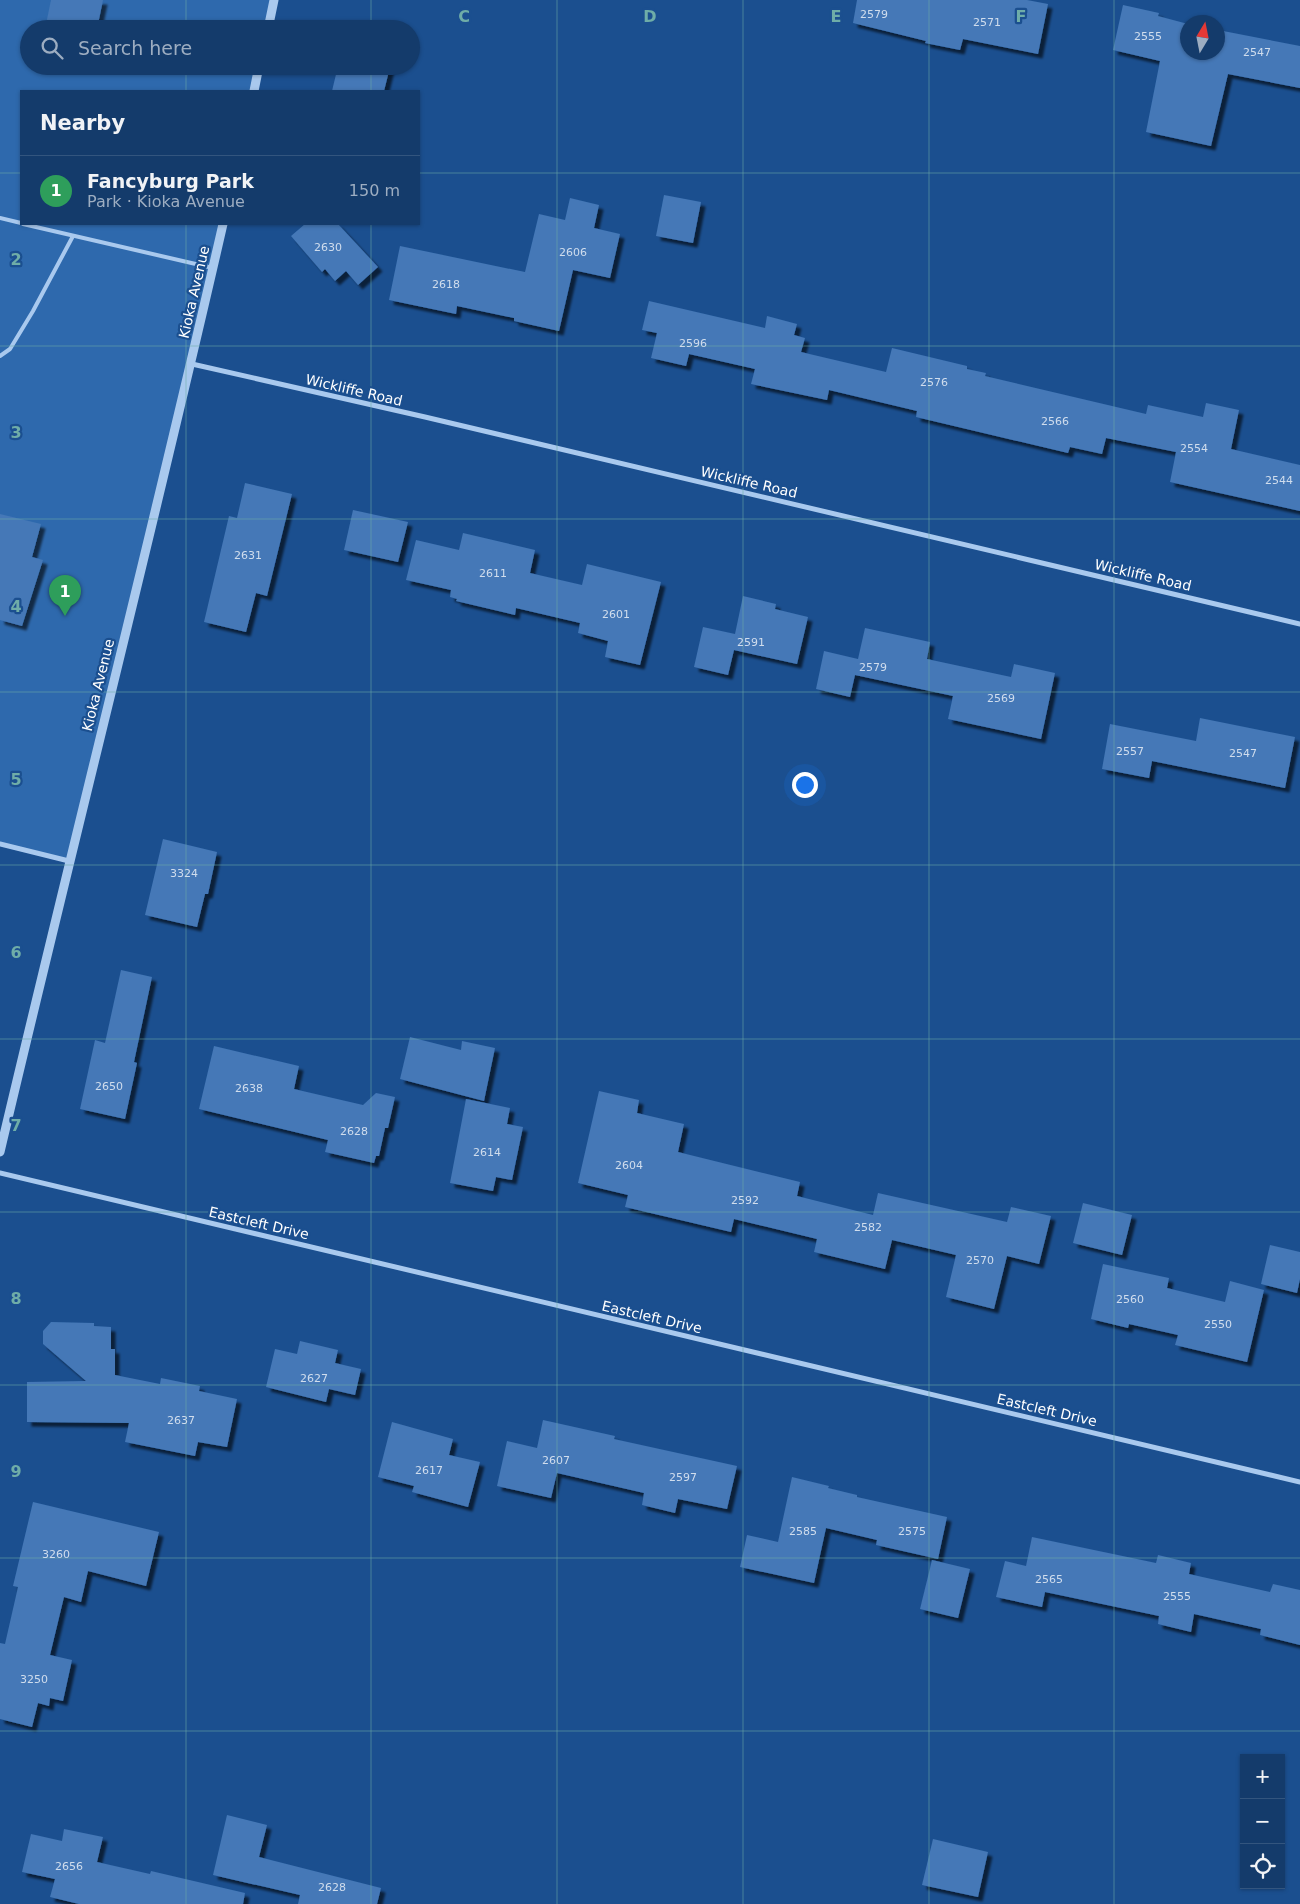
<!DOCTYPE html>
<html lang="en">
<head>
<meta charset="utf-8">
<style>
	:root { --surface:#143b6b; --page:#214673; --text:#f1f3f6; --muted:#9dadc1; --line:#33557e; --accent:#d6ab8b }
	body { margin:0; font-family:"DejaVu Sans",sans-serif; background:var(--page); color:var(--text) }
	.controls { position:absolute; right:15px; bottom:15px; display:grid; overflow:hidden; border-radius:0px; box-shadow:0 1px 4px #0004 }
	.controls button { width:45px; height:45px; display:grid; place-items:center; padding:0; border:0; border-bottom:1px solid var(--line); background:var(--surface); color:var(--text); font:25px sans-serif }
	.compass { position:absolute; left:1180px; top:15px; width:45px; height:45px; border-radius:50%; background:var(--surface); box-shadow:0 1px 4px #0004; rotate:10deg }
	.you { position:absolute; left:804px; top:784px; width:18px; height:18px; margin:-12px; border:4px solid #fff; border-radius:50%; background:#1a73e8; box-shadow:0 0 0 8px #1a73e833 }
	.badge { display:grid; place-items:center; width:32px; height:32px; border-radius:50%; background:var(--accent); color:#fff; font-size:16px; font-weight:700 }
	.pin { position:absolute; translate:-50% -41px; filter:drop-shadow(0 1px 2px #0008) }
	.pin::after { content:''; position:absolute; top:26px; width:18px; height:15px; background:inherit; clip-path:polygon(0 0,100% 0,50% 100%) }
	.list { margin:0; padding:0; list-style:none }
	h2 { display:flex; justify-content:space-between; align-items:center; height:65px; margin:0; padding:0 20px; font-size:21px }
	h2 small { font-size:16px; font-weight:400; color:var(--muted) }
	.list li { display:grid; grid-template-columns:32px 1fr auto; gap:15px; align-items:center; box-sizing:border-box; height:70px; padding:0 20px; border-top:1px solid var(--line) }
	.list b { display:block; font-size:19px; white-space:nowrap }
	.list p { margin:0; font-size:16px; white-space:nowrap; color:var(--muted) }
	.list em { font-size:16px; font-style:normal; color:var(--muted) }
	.icon { flex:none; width:28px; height:28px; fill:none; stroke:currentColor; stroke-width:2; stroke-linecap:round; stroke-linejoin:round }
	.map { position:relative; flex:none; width:1300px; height:1904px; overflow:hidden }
	.search { position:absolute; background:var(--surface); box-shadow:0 1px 4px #0004; left:20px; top:20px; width:400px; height:55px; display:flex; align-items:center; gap:12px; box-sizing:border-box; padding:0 18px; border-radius:28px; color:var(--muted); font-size:19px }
	.panel { position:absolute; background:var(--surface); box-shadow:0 1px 4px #0004; left:20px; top:90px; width:400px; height:135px; border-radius:0px }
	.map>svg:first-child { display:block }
</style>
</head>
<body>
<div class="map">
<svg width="1300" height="1904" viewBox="0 0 1300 1904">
	<defs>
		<filter id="shadow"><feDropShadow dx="4.5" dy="4.5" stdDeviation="1" flood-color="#0009"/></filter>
	</defs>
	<rect width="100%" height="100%" fill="#1b4f8f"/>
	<path fill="#2e69ad" d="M 0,0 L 274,0 L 268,29 L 29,29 L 29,66 L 259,66 L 254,91 L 21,91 L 21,224 L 223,224 L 69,861 L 0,844 Z"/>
	<g fill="#4478b7" filter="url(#shadow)">
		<path d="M 51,0 L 103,0 L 97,29 L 45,29 Z"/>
		<path d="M 857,0 L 1027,0 L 1048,4 L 1038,54 L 963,39 L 960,50 L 925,43 L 926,41 L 853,23 Z"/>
		<path d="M 1123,5 L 1159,13 L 1158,16 L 1188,24 L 1188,52 L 1218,52 L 1218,30 L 1300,46 L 1300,88 L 1228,74 L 1211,146 L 1146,132 L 1160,61 L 1113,50 Z"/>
		<path d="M 338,66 L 394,66 L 394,68 L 390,67 L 384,91 L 332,91 Z"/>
		<path d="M 664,195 L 701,202 L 693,243 L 656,236 Z"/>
		<path d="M 570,198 L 599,205 L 594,228 L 620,234 L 610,278 L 573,270 L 559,331 L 514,321 L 514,318 L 457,306 L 456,314 L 389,300 L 400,246 L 525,272 L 539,214 L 565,220 Z"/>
		<path d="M 305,224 L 338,224 L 378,267 L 358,285 L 346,271 L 335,281 L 325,269 L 322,272 L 291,236 Z"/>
		<path d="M 649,301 L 765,328 L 767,316 L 797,324 L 794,335 L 805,338 L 801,352 L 886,372 L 892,348 L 967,366 L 967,369 L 986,373 L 985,376 L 1146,414 L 1148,405 L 1203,417 L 1206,403 L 1239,410 L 1231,449 L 1300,465 L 1300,511 L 1170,482 L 1176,452 L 1106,438 L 1102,454 L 1070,447 L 1068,453 L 916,417 L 917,411 L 829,390 L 827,400 L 751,384 L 755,369 L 689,354 L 686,366 L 651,358 L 657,333 L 642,330 Z"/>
		<path d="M 245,483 L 292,494 L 267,596 L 256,593 L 246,632 L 204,622 L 229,516 L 237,518 Z"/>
		<path d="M 353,510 L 408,522 L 398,562 L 344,550 Z"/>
		<path d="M 0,514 L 41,524 L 32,557 L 43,560 L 22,626 L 0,620 Z"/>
		<path d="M 463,533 L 535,550 L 530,573 L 582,585 L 587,564 L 661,582 L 640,665 L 605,657 L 608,641 L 578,633 L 580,623 L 516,608 L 515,615 L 456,601 L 457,599 L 450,597 L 451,590 L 406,580 L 416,540 L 459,550 Z"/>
		<path d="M 743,596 L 776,604 L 775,609 L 808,617 L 797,664 L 734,650 L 728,675 L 694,667 L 703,627 L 735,634 Z"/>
		<path d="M 865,628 L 930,642 L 927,659 L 1011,677 L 1014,664 L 1055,673 L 1041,739 L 948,719 L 953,696 L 855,675 L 850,697 L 816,689 L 824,651 L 858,659 Z"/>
		<path d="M 1200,718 L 1295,737 L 1285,788 L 1152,761 L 1149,778 L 1102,769 L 1110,724 L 1196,741 Z"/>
		<path d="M 163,839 L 217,852 L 208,894 L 205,894 L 197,927 L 145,915 Z"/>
		<path d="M 121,970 L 152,977 L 134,1062 L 137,1063 L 125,1119 L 80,1109 L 95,1040 L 105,1043 Z"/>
		<path d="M 410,1037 L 461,1050 L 462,1041 L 495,1048 L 484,1101 L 400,1079 Z"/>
		<path d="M 214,1046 L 299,1066 L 294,1089 L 363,1105 L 376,1093 L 395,1097 L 388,1128 L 385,1128 L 379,1156 L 376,1156 L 374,1163 L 325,1152 L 328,1140 L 199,1109 Z"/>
		<path d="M 599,1091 L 639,1100 L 637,1113 L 684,1124 L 678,1152 L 800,1182 L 797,1196 L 873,1215 L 878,1193 L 1007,1222 L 1011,1207 L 1051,1216 L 1039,1264 L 1007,1256 L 994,1309 L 946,1297 L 956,1255 L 892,1240 L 885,1269 L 814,1252 L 817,1239 L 734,1219 L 731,1232 L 625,1207 L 628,1195 L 578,1183 Z"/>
		<path d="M 466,1099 L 510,1108 L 507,1124 L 523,1127 L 512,1180 L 496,1177 L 493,1191 L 450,1183 Z"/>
		<path d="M 1083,1203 L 1132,1215 L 1122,1255 L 1073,1243 Z"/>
		<path d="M 1270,1245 L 1300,1252 L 1300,1279 L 1297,1293 L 1261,1284 Z"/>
		<path d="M 1103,1264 L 1169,1278 L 1167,1288 L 1225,1302 L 1230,1281 L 1264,1290 L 1247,1362 L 1175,1345 L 1178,1335 L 1129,1324 L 1128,1328 L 1091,1319 Z"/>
		<path d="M 51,1322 L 94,1323 L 94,1326 L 111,1327 L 111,1349 L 115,1349 L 115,1375 L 160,1384 L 161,1378 L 200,1386 L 199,1391 L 237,1399 L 227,1447 L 198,1442 L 195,1456 L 125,1442 L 129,1423 L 27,1422 L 27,1382 L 86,1381 L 43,1344 L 43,1331 Z"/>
		<path d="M 300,1341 L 338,1350 L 335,1363 L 361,1369 L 355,1395 L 329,1389 L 326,1402 L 266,1387 L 275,1349 L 297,1354 Z"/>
		<path d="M 543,1420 L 615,1436 L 614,1439 L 737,1466 L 727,1509 L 678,1499 L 675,1513 L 642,1505 L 644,1493 L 557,1473 L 551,1498 L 497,1486 L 507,1441 L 537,1448 Z"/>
		<path d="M 392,1422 L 453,1439 L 449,1455 L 480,1462 L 468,1507 L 412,1492 L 414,1486 L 378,1477 Z"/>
		<path d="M 792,1477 L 829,1486 L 828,1488 L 857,1495 L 857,1497 L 947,1517 L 938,1559 L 876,1545 L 877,1540 L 826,1528 L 814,1583 L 740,1567 L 747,1535 L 778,1542 Z"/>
		<path d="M 33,1502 L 159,1532 L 146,1586 L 88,1571 L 81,1602 L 64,1597 L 50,1655 L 72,1660 L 63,1701 L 50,1698 L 49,1706 L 38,1703 L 32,1727 L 0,1719 L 0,1643 L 5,1644 L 18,1587 L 13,1586 Z"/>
		<path d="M 1032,1537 L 1156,1563 L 1158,1555 L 1191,1563 L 1189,1574 L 1270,1592 L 1273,1584 L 1300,1590 L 1300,1645 L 1260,1635 L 1261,1629 L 1194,1614 L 1191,1632 L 1158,1624 L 1159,1616 L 1045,1592 L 1042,1607 L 996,1597 L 1005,1561 L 1026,1566 Z"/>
		<path d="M 932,1560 L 970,1569 L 958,1618 L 920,1609 Z"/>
		<path d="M 227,1815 L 267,1825 L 259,1857 L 381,1888 L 377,1904 L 298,1904 L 300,1895 L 213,1875 Z"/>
		<path d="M 64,1829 L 103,1837 L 97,1862 L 150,1874 L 151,1871 L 245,1893 L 243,1904 L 79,1904 L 50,1897 L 55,1879 L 22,1872 L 31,1834 L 62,1841 Z"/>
		<path d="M 933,1839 L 988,1852 L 978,1897 L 922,1885 Z"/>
	</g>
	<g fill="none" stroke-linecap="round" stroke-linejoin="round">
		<g stroke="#a9c9ee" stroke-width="4">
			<path d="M 0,218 L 21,223"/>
			<path d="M 23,224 L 213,268"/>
			<path d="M 0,356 L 10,349 L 33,311 L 73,236"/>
		</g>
		<g stroke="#a9c9ee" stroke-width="5">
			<path d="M 192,364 L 425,417 L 1300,624"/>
			<path d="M 0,844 L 69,861"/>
			<path d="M 0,1173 L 1300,1482"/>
		</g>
		<g stroke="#a9c9ee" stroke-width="9">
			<path d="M 268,29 L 274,0"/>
			<path d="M 254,91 L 259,66"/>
			<path d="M 0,1152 C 73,843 152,534 223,224"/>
		</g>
	</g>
	<path fill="none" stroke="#6fada8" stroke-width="1" stroke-opacity="0.55" d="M 186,0 L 186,29M 371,0 L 371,29M 557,0 L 557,1904M 743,0 L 743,1904M 929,0 L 929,1904M 1114,0 L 1114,1904M 186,66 L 186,91M 371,66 L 371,91M 0,173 L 21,173M 419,173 L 1300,173M 186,224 L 186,1904M 371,224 L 371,1904M 0,346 L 1300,346M 0,519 L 1300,519M 0,692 L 1300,692M 0,865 L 1300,865M 0,1039 L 1300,1039M 0,1212 L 1300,1212M 0,1385 L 1300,1385M 0,1558 L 1300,1558M 0,1731 L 1300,1731"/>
	<g text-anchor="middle" stroke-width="4.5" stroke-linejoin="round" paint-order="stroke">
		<g font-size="11" fill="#d0dded">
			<text x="874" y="18">2579</text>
			<text x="987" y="26">2571</text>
			<text x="1148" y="40">2555</text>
			<text x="1257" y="56">2547</text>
			<text x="328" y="251">2630</text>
			<text x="573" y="256">2606</text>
			<text x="446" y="288">2618</text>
			<text x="693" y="347">2596</text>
			<text x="934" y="386">2576</text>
			<text x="1055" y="425">2566</text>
			<text x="1194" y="452">2554</text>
			<text x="1279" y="484">2544</text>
			<text x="248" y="559">2631</text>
			<text x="493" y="577">2611</text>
			<text x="616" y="618">2601</text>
			<text x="751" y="646">2591</text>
			<text x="873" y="671">2579</text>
			<text x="1001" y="702">2569</text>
			<text x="1130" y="755">2557</text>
			<text x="1243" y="757">2547</text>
			<text x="184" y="877">3324</text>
			<text x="109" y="1090">2650</text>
			<text x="249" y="1092">2638</text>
			<text x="354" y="1135">2628</text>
			<text x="487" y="1156">2614</text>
			<text x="629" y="1169">2604</text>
			<text x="745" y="1204">2592</text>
			<text x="868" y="1231">2582</text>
			<text x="980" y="1264">2570</text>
			<text x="1130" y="1303">2560</text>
			<text x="1218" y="1328">2550</text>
			<text x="314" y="1382">2627</text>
			<text x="181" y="1424">2637</text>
			<text x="556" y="1464">2607</text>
			<text x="429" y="1474">2617</text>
			<text x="683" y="1481">2597</text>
			<text x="803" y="1535">2585</text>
			<text x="912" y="1535">2575</text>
			<text x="56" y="1558">3260</text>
			<text x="1049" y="1583">2565</text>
			<text x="1177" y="1600">2555</text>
			<text x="34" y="1683">3250</text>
			<text x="69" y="1870">2656</text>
			<text x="332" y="1891">2628</text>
		</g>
		<g font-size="14" fill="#fff" stroke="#1b4f8f">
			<text transform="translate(194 292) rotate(-77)" y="5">Kioka Avenue</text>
			<text transform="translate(354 390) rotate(13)" y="5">Wickliffe Road</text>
			<text transform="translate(749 482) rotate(13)" y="5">Wickliffe Road</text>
			<text transform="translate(1143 575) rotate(13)" y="5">Wickliffe Road</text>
			<text transform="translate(98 685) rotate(-76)" y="5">Kioka Avenue</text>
			<text transform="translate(259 1223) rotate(13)" y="5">Eastcleft Drive</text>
			<text transform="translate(652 1317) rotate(13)" y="5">Eastcleft Drive</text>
			<text transform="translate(1047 1410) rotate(13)" y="5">Eastcleft Drive</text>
		</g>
	</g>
	<g font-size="16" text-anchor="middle" font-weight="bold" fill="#6fada8" stroke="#1b4f8f" stroke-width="4.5" stroke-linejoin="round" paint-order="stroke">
		<text x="464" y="22">C</text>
		<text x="650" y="22">D</text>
		<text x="836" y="22">E</text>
		<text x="1021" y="22">F</text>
		<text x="16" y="265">2</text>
		<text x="16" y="438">3</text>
		<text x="16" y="612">4</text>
		<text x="16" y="785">5</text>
		<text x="16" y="958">6</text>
		<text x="16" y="1131">7</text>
		<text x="16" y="1304">8</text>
		<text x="16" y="1477">9</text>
	</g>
</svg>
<div class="controls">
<button>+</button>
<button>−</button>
<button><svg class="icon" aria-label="locate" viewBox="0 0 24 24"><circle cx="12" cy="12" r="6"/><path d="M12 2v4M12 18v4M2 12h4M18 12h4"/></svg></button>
</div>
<svg class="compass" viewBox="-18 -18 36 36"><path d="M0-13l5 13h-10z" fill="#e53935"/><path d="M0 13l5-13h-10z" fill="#9dadc1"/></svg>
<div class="you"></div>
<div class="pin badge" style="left:65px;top:616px;background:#2e9e5b">1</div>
<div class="search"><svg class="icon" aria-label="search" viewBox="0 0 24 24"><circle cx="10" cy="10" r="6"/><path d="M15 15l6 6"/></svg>Search here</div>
<section class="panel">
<h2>Nearby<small></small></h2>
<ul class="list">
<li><span class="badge" style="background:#2e9e5b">1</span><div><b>Fancyburg Park</b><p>Park · Kioka Avenue</p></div><em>150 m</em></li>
</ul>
</section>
</div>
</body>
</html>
